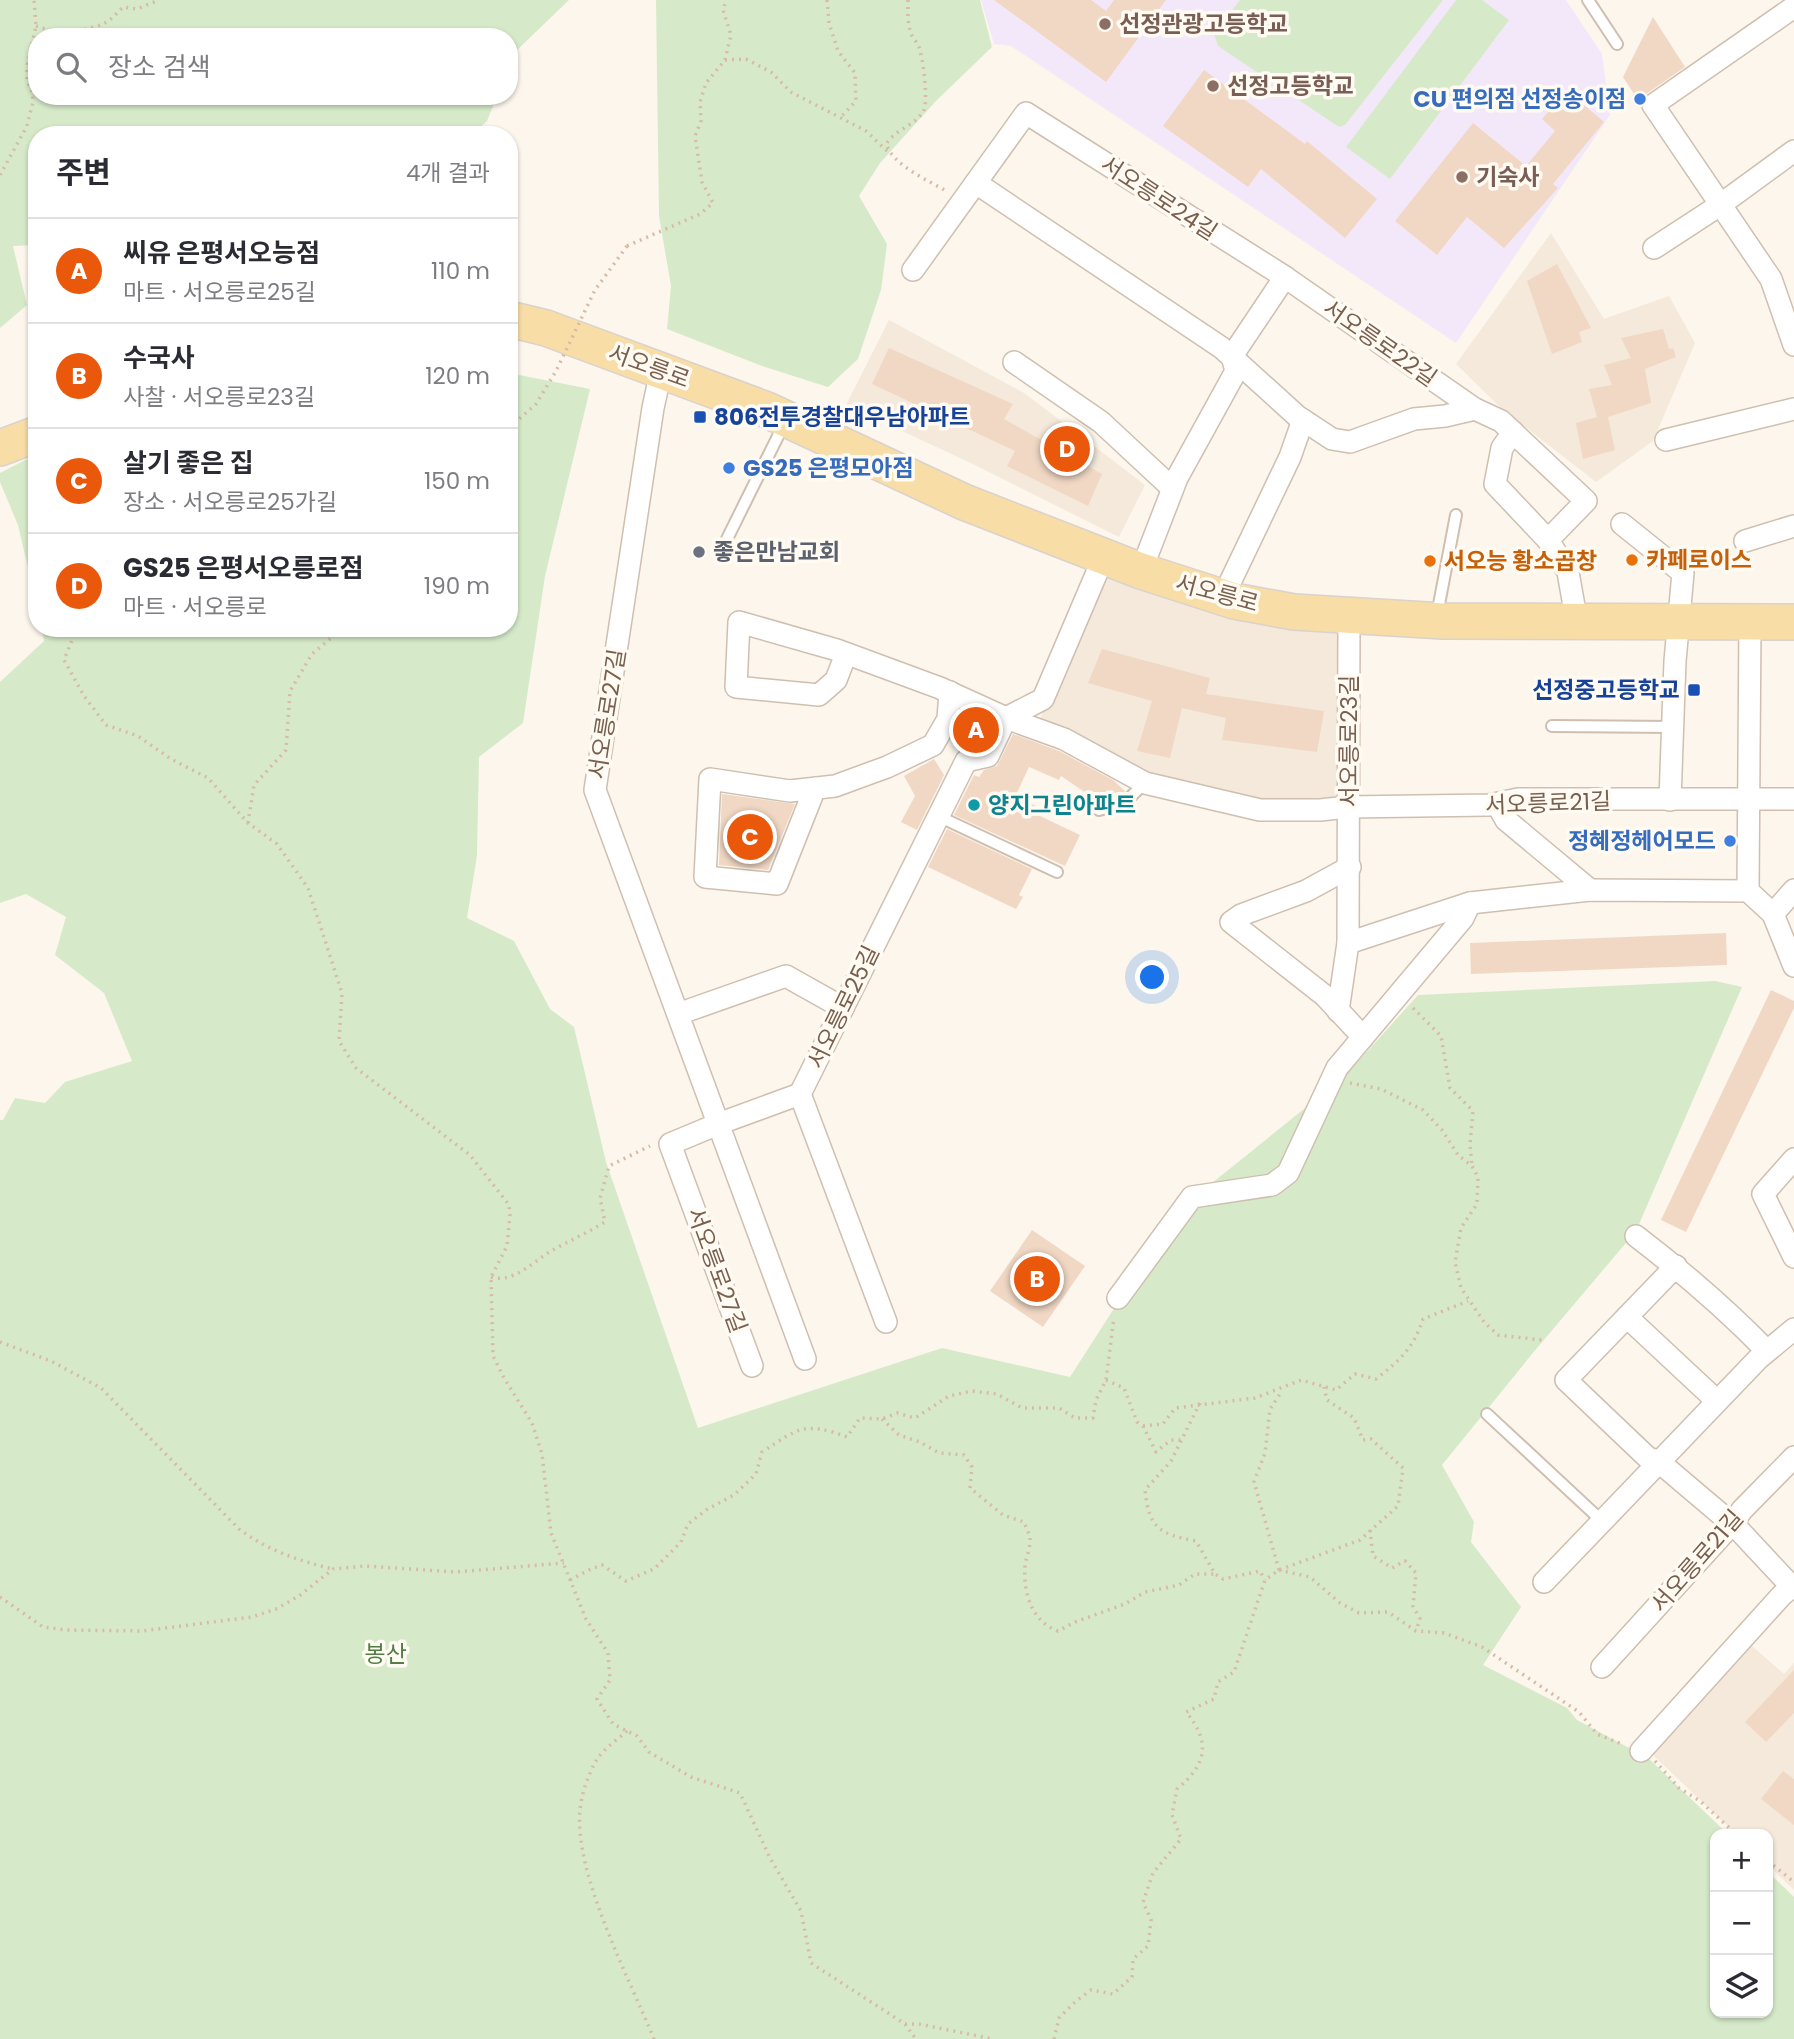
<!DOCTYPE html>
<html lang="ko">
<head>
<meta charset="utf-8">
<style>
	:root { --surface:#fff; --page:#f2f2f3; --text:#2b2b33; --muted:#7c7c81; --line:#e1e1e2; --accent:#ea580c }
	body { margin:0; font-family:Poppins,"Noto Sans KR",sans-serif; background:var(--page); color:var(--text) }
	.controls { position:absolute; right:21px; bottom:21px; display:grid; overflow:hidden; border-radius:14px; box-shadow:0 2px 5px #0004 }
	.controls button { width:63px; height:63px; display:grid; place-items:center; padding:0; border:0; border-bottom:2px solid var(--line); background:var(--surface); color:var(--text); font:35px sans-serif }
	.you { position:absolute; left:1153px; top:978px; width:24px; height:24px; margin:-18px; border:5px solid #fff; border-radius:50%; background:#1a73e8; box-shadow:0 0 0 10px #1a73e833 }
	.badge { display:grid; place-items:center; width:46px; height:46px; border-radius:50%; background:var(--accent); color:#fff; font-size:23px; font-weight:700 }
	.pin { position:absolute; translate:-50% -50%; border:4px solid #fff; box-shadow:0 2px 7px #0006 }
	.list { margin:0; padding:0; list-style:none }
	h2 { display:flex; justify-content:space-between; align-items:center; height:91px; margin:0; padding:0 28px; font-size:30px }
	h2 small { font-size:23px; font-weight:400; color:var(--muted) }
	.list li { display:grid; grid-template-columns:46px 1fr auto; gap:21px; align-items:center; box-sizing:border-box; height:105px; padding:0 28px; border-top:2px solid var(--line) }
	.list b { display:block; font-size:26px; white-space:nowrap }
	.list p { margin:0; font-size:23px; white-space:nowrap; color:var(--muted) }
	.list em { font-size:23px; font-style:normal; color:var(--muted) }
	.icon { flex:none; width:38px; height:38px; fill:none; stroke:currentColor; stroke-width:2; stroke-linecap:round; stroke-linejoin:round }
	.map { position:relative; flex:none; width:1794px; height:2039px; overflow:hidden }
	.search { position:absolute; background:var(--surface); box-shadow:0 2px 5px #0004; left:28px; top:28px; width:490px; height:77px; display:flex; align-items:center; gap:18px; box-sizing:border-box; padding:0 24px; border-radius:28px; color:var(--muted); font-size:26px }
	.panel { position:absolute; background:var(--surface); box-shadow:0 2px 5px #0004; left:28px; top:126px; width:490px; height:511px; border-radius:28px }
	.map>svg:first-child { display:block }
</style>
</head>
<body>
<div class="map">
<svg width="1794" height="2039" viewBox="0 0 1794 2039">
	<rect width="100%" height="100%" fill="#fcf6ec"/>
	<g fill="#f4e9da">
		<path d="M 1551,233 L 1604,319 L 1669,296 L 1695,343 L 1653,441 L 1596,482 L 1501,408 L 1456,364 Z"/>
		<path d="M 889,320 L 1024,393 L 1145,485 L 1119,537 L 973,464 L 846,405 Z"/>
		<path d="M 1105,573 L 1346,633 L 1345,803 L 1266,806 L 1146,777 L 1040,719 Z"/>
		<path d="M 1752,1646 L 1784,1674 L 1794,1663 L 1794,1890 L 1768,1865 L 1768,1834 L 1736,1834 L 1653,1755 Z"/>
	</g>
	<path fill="#f3e8f9" d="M 981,0 L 1566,0 L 1602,54 L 1610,115 L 1456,343 L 1011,46 L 994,44 Z"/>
	<g fill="#d6eac9">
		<path d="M 0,0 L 569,0 L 516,51 L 509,67 L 509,37 L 37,37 L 37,96 L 497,96 L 487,121 L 472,135 L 37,135 L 37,245 L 13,246 L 27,305 L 0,328 Z"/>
		<path d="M 656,0 L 980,0 L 992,47 L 936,101 L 880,163 L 859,196 L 887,244 L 881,290 L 858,359 L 828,387 L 762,366 L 667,329 L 671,286 L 659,216 Z"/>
		<path d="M 1240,0 L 1443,0 L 1345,125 L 1339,127 L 1218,46 L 1214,34 Z"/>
		<path d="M 1456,0 L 1482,0 L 1509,20 L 1390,179 L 1346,147 Z"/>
		<path d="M 509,373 L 590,389 L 545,576 L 523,723 L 479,757 L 477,855 L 467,918 L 514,941 L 550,1009 L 574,1027 L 606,1162 L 698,1428 L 942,1348 L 1070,1377 L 1176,1212 L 1346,1075 L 1418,995 L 1715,981 L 1742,987 L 1636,1231 L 1532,1354 L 1442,1465 L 1474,1522 L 1471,1542 L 1521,1607 L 1483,1665 L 1567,1708 L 1577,1720 L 1648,1758 L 1728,1834 L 1715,1834 L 1715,2013 L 1768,2013 L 1768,1872 L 1794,1897 L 1794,2039 L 0,2039 L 0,1120 L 3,1120 L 15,1098 L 45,1103 L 65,1082 L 132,1061 L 104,993 L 55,955 L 66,917 L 26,894 L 0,903 L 0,682 L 44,641 L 42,628 L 88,628 L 96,633 L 96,628 L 509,628 Z"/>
		<path d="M 37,454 L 37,606 L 18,525 L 0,482 L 0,473 Z"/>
	</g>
	<g fill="#f1d8c4">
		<path d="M 994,0 L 1091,0 L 1106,11 L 1114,0 L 1166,0 L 1106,82 Z"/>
		<path d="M 1653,17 L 1685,67 L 1646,94 L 1640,103 L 1623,77 Z"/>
		<path d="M 1204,70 L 1305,144 L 1307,141 L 1377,199 L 1345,238 L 1261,169 L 1248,187 L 1163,126 Z"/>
		<path d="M 1577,99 L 1604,122 L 1553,184 L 1558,188 L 1504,248 L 1467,217 L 1437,255 L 1395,221 L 1473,123 L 1526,166 L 1555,131 L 1542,119 L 1556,103 L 1566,112 Z"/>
		<path d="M 1557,264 L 1591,328 L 1579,332 L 1582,342 L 1552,354 L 1527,281 Z"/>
		<path d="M 1663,329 L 1669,349 L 1673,348 L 1676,357 L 1645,369 L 1651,403 L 1608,417 L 1615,450 L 1583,459 L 1576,423 L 1597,417 L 1589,389 L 1612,385 L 1604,365 L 1631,358 L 1621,338 Z"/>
		<path d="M 889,348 L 1013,404 L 1004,419 L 1102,474 L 1088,506 L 1007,466 L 1015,451 L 872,384 Z"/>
		<path d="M 1102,649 L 1210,678 L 1206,694 L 1324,711 L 1317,752 L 1222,740 L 1226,718 L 1182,708 L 1170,758 L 1137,751 L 1152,701 L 1088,683 Z"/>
		<path d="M 967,715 L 988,724 L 979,745 L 956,735 Z"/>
		<path d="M 1013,734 L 1059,751 L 1113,780 L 1125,791 L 1119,797 L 1099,800 L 1088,790 L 1086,793 L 1061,776 L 1059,780 L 1029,767 L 1015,797 L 1041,808 L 1038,815 L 1080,835 L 1065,866 L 954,815 L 974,775 L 979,777 L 984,770 L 997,766 Z"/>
		<path d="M 934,759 L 944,775 L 917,830 L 901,822 L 915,796 L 904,776 Z"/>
		<path d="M 722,794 L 795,804 L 768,870 L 719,865 Z"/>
		<path d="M 947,829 L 1032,869 L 1019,895 L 1023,897 L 1016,909 L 928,867 Z"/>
		<path d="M 1726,933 L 1727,965 L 1471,974 L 1470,943 Z"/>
		<path d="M 1771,990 L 1794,1001 L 1794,1008 L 1686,1232 L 1661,1220 Z"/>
		<path d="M 1032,1230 L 1085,1266 L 1043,1327 L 990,1291 Z"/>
		<path d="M 1794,1670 L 1794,1713 L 1766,1742 L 1745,1722 Z"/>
		<path d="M 1783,1771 L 1794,1779 L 1794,1825 L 1761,1799 Z"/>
	</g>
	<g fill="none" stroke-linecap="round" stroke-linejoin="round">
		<g stroke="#cfbfb0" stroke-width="14">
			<g id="service">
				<path d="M 1588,0 L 1617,44"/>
				<path d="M 727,539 L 785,422"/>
				<path d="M 1437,615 L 1456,515"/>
				<path d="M 1552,726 L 1673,727"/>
				<path d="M 1099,810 L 1123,804 L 1145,783"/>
				<path d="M 938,816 L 1057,872"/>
				<path d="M 1487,1414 L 1602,1521"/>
			</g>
		</g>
		<g stroke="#cfbfb0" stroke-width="24">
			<g id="minor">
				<path d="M 1794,7 L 1653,105 L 1771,279 L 1794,345"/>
				<path d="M 976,183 L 1222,348 L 1297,416 L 1332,439 L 1350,442 L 1414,419 L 1445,416 L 1475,409"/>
				<path d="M 1654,248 L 1720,205 L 1794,151"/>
				<path d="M 913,270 L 1026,113 L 1285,277 L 1475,409 L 1501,421 L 1586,501 L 1548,540"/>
				<path d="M 1014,362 L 1101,422 L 1172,488"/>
				<path d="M 661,371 L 653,408 L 595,790 L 805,1359"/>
				<path d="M 1513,432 L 1502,448 L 1495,484 L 1548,540 L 1568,572 L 1577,623"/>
				<path d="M 1666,440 L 1794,409"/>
				<path d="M 1622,524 L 1683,573 L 1675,661 L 1670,800"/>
				<path d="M 1745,541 L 1794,526"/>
				<path d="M 1141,571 L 1177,478 L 1236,371 L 1232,356 L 1285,277"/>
				<path d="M 1223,597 L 1290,457 L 1303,420"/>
				<path d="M 846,654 L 836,680 L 819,695 L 736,687 L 739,622 L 837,650 L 940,688 L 1006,718 L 1064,739 L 1145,783 L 1260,810 L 1320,810 L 1348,807 L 1489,805 L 1518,799 L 1794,799"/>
				<path d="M 815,788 L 777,884 L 705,877 L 710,779 L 790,791 L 835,786 L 887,767 L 933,745 L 948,719 L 950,692"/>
				<path d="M 1497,804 L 1506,820 L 1590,890"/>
				<path d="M 1350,867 L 1306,891 L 1241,915 L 1231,922 L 1325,996 L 1363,1037"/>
				<path d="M 1748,891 L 1750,622"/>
				<path d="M 1773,914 L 1794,890"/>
				<path d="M 1348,943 L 1470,903 L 1590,890 L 1748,891 L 1773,914 L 1794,966"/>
				<path d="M 1338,1011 L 1348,943 L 1349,615"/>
				<path d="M 678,1014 L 786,976 L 843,1008"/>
				<path d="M 1794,1159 L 1763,1194 L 1794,1257"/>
				<path d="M 1636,1236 C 1683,1272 1726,1309 1767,1351"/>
				<path d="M 1676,1266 L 1566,1380 L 1648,1458 L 1658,1461 L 1737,1528 L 1792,1587"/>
				<path d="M 1118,1298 L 1192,1197 L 1272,1185 L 1288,1173 L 1337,1068 L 1463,918 L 1470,903"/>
				<path d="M 1627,1317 L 1717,1401"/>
				<path d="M 886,1322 L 800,1094 L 966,761 L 988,756 L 1006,718 L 1043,699 L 1104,556"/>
				<path d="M 752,1366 L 670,1144 L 718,1124 L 800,1094"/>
				<path d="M 1544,1582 L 1759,1358 L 1794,1329"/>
				<path d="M 1602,1667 L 1732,1524 L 1742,1510 L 1794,1457"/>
				<path d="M 1641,1751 L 1782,1595 L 1794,1585"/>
			</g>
		</g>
		<g stroke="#d9d2cd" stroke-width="38">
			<g id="primary">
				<path d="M 509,319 L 546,328 L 767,410 L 964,502 L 1141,571 L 1234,601 L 1294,612 L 1443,621 L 1794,622"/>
				<path d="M 0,448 L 37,434"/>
			</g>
		</g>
		<g stroke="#d7bba6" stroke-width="3.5" stroke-dasharray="2 5" stroke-linecap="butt">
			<path d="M 827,0 L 829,23 L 838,51 L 855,73 L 856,101 L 841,117"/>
			<path d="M 908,0 C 908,11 907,22 911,33 C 912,38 917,42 919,47 C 923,59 929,102 923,112 C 914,126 896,129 886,144 C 894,166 926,179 946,191"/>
			<path d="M 36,26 C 57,34 85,32 105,23 C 112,19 117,13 123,7 L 137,9 L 159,0"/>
			<path d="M 725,60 L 746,59 L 771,72 L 791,92 L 866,131 L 889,153"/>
			<path d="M 0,175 L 27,126 L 33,102 L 32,91 L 27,81 L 27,66 L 36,26 L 34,0"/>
			<path d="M 627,246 L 700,214 L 713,203 L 702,182 L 695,136 L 701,121 L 700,102 L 706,83 L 725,60 L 731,35 L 723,10 L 726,0"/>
			<path d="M 77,628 L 64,660 L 84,696 L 106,725 L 138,736 L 171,759 L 208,778 L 248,823 L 277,844 L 308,888 L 342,993 L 339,1041 L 356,1068 L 470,1155 L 509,1205 L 510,1215 L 507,1246 L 491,1277 L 493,1356 L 504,1378 L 532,1423 L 542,1454 L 551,1533 L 586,1619 L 608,1653 L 610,1680 L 597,1699 L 613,1724 L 637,1736 L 649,1752 L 691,1777 L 740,1793 L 770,1858 L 801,1911 L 811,1963 L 905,2024 L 916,2039"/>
			<path d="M 248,823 L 254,785 L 286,750 L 290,691 L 312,654 L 343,628"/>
			<path d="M 1413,1008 L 1441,1036 L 1450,1088 L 1473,1111 L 1470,1145 L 1472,1166"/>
			<path d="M 1350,1083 L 1381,1089 L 1423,1110 L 1442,1130 L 1458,1155 L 1472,1166 L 1478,1177 L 1477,1204 L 1461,1228 L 1455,1262 L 1461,1288 L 1484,1322 L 1498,1335 L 1542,1340"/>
			<path d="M 491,1277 C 513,1284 534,1261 551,1251 C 569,1241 587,1233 605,1222 L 600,1198 L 609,1166 L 650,1146"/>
			<path d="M 0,1342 L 51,1361 L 101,1388 L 239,1529 C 267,1550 299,1561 333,1569"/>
			<path d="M 1106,1380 L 1124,1388 L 1137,1422 L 1143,1426 L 1156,1452 L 1171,1440 L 1182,1440"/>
			<path d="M 1200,1403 L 1171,1461 L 1145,1490 C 1149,1529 1160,1534 1196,1541 L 1215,1574 L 1223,1579 L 1260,1571 L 1265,1580"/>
			<path d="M 882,1419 L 899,1435 L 920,1442 L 939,1453 L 964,1455 L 972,1467 L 970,1488 L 1003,1515 L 1024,1522 C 1026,1527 1029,1533 1030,1538 C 1031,1547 1026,1557 1025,1566 C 1023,1593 1032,1622 1058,1631 L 1075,1622 L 1125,1604 L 1145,1592 L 1179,1585 L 1195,1574 L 1215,1574"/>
			<path d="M 1143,1426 L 1163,1424 L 1175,1408 L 1255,1398 L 1301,1380 L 1336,1390 L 1355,1374 L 1376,1379 C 1400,1360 1413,1349 1423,1319 L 1468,1301"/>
			<path d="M 1370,1530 L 1373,1556 L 1392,1568 L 1405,1561 L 1416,1573 L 1413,1606 L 1420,1619 L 1416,1631"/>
			<path d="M 1279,1570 L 1310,1577 L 1340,1603 L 1359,1613 L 1388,1612 L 1416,1631 L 1444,1633 L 1482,1647 L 1579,1712 L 1597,1734 L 1624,1745"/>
			<path d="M 1279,1570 L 1254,1482 L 1265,1453 L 1270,1409 L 1282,1391"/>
			<path d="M 570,1580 L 591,1569 L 602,1565 L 626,1581 L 654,1569 L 681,1542 L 688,1524 L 706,1510 L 734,1495 L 756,1474 L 762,1452 C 799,1428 804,1421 847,1437 L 860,1418 L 882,1419 L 897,1413 L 915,1418 L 949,1396 L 972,1391 L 997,1394 L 1022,1408 L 1059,1408 L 1075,1418 L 1093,1418 L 1096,1400 L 1106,1380 L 1114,1317"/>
			<path d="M 0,1597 L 43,1627 L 67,1630 L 142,1631 L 252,1617 L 276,1609 L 299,1596 L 333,1569 L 365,1566 L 456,1572 L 564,1563"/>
			<path d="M 627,1731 C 617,1740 603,1749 596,1761 C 588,1775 581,1795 580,1811 C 574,1874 630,1980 654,2039"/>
			<path d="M 1655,1761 L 1679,1788 L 1700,1801 L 1736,1834"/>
			<path d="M 1768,1861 L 1794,1882"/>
			<path d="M 905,2024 L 919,2024 L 993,2039"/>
			<path d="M 1054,2039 L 1059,2018 L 1076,2001 L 1091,1990 L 1113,1994 L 1132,1977 L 1133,1959 L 1148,1946 L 1151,1920 L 1143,1902 L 1153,1873 L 1181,1839 L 1172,1815 L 1177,1789 C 1207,1764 1211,1742 1186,1712 L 1214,1699 L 1218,1682 L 1234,1672 L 1265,1580 L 1279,1570 L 1360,1540 L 1398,1506 L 1403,1468 L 1371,1439 L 1363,1440 L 1354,1418 L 1327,1400 L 1324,1387"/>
		</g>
		<use href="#service" stroke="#fff" stroke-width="10"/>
		<use href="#minor" stroke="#fff" stroke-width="21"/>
		<use href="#primary" stroke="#f8dda7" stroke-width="35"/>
		<path stroke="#d7bba6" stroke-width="3.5" stroke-dasharray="2 5" stroke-linecap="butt" d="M 509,428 L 536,404 L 556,371 L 595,290 L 627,246"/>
	</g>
	<g fill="#8d6e63" stroke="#fffaf2" stroke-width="2.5">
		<circle cx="1105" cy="24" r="7"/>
		<circle cx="1213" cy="86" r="7"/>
		<circle cx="1462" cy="177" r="7"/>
	</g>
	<g fill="#3f7fe0" stroke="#fffaf2" stroke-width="2.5">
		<circle cx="1640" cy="99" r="7"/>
		<circle cx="729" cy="468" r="7"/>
		<circle cx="1730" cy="841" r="7"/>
	</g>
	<g fill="#1a4fb4" stroke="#fffaf2" stroke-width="2.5">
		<rect x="693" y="410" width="14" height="14" rx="3.5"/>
		<rect x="1687" y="683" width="14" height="14" rx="3.5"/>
	</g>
	<circle fill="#6b7280" stroke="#fffaf2" stroke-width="2.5" cx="699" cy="552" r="7"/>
	<g fill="#e8710a" stroke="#fffaf2" stroke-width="2.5">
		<circle cx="1632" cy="560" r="7"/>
		<circle cx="1430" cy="561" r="7"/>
	</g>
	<circle fill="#0f9aa8" stroke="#fffaf2" stroke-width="2.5" cx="974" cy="805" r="7"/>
	<g text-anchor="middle" stroke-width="7" stroke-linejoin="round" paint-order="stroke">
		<g font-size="23" font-weight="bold" fill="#785e54" stroke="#fffaf2" text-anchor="start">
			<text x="1119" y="32">선정관광고등학교</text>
			<text x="1227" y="94">선정고등학교</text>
			<text x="1476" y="185">기숙사</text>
		</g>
		<g font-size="23" font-weight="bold" fill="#366cbe" stroke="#fffaf2" text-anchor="end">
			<text x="1626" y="107">CU 편의점 선정송이점</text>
			<text x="743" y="476" text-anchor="start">GS25 은평모아점</text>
			<text x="1716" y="849">정혜정헤어모드</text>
		</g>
		<g font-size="23" fill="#785f4e" stroke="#fffaf2">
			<text transform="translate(1159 198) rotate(33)" y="8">서오릉로24길</text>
			<text transform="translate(1380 343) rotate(35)" y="8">서오릉로22길</text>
			<text transform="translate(649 366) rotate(20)" y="8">서오릉로</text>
			<text transform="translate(1217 593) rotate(15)" y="8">서오릉로</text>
			<text transform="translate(607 714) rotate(-81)" y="8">서오릉로27길</text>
			<text transform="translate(1349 741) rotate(-90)" y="8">서오릉로23길</text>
			<text transform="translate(1548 803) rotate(-2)" y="8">서오릉로21길</text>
			<text transform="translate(843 1007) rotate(-64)" y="8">서오릉로25길</text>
			<text transform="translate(717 1270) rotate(70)" y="8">서오릉로27길</text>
			<text transform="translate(1697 1561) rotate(-49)" y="8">서오릉로21길</text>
		</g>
		<g font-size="23" font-weight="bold" fill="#164399" stroke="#fffaf2" text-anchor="start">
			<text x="714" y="425">806전투경찰대우남아파트</text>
			<text x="1680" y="698" text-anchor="end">선정중고등학교</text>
		</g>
		<g font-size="23" font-weight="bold" fill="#5b616d" stroke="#fffaf2" text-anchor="start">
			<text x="713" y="560">좋은만남교회</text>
		</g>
		<g font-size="23" font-weight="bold" fill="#c56008" stroke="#fffaf2" text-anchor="start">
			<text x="1646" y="568">카페로이스</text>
			<text x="1444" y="569">서오능 황소곱창</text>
		</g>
		<g font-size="23" font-weight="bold" fill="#0d838f" stroke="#fffaf2" text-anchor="start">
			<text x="988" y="813">양지그린아파트</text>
		</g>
		<g font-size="23" fill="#547d46" stroke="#fffaf2">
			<text x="386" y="1662">봉산</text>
		</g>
	</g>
</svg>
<div class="controls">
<button>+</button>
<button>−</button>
<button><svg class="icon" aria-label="layers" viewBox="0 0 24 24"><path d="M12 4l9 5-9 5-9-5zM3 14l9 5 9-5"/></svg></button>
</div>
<div class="you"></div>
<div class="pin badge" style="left:976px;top:730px">A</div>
<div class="pin badge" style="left:1037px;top:1279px">B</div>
<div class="pin badge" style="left:750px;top:837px">C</div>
<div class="pin badge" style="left:1067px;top:449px">D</div>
<div class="search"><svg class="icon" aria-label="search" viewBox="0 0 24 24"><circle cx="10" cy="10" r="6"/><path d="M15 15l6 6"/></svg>장소 검색</div>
<section class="panel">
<h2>주변<small>4개 결과</small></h2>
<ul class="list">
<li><span class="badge">A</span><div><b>씨유 은평서오능점</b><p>마트 · 서오릉로25길</p></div><em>110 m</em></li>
<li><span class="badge">B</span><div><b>수국사</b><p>사찰 · 서오릉로23길</p></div><em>120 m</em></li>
<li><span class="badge">C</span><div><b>살기 좋은 집</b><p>장소 · 서오릉로25가길</p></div><em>150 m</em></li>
<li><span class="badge">D</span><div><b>GS25 은평서오릉로점</b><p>마트 · 서오릉로</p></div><em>190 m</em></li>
</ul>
</section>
</div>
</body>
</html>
